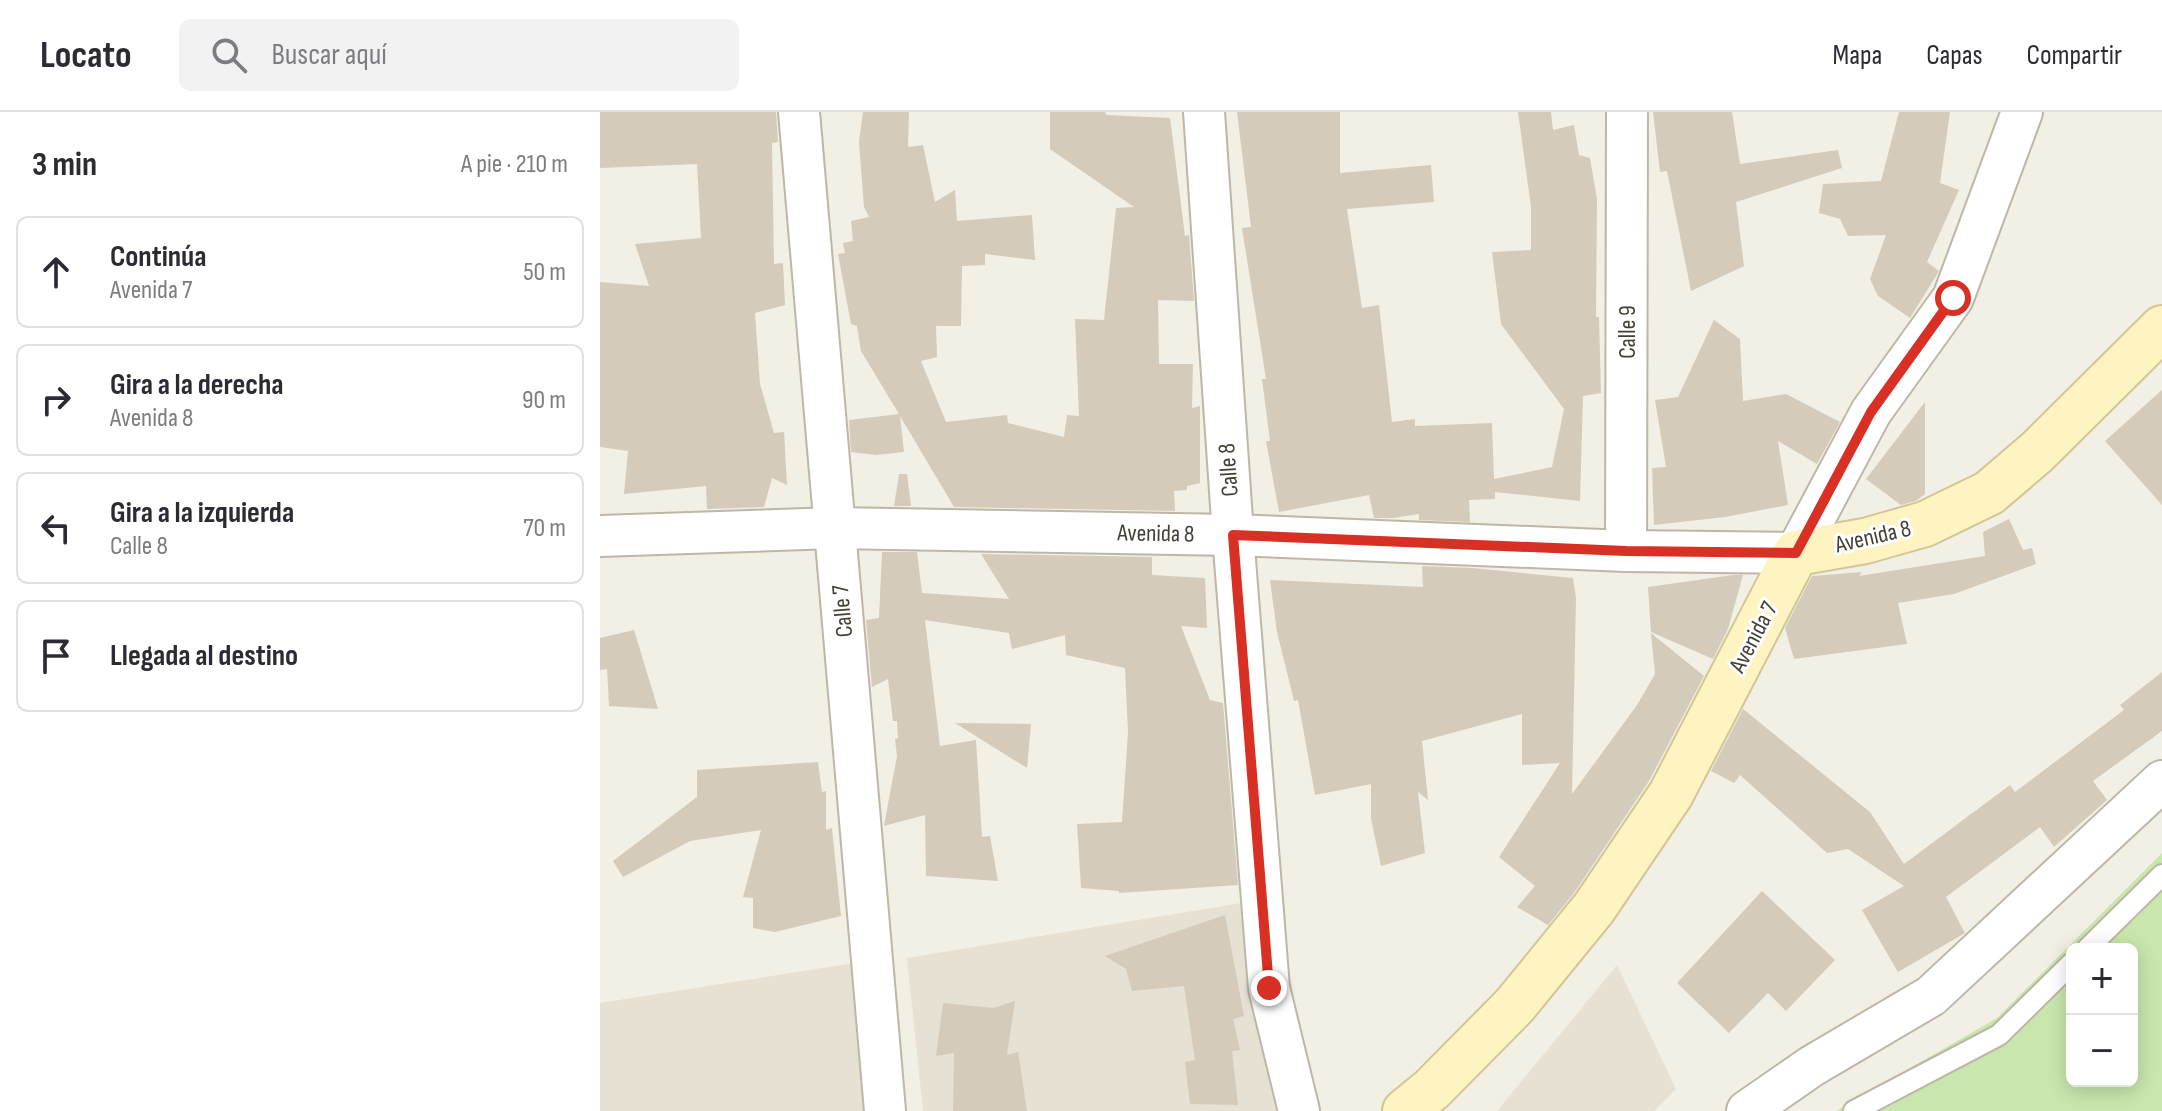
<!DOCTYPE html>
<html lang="es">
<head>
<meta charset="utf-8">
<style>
	:root { --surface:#fff; --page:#f2f2f3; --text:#2b2b33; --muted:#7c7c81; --line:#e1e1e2 }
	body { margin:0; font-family:"Sofia Sans Condensed",sans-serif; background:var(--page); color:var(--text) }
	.controls { position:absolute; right:24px; bottom:24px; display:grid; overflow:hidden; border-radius:12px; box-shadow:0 4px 20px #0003 }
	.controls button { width:72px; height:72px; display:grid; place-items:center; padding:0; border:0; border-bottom:2px solid var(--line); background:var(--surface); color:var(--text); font:40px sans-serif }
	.stop { position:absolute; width:24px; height:24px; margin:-18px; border:6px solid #d93025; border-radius:50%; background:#fff }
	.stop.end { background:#d93025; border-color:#fff; box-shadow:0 2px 8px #0008 }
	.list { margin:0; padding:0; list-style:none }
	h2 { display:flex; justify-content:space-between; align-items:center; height:104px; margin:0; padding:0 32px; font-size:34px }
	h2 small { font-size:26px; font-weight:400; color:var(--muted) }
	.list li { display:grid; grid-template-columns:52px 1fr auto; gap:24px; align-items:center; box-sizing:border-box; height:112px; margin:0 16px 16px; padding:0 16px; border:2px solid var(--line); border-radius:12px }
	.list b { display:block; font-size:30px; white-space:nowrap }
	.list p { margin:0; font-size:26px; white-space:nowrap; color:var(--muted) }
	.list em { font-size:26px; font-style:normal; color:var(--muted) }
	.icon { flex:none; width:44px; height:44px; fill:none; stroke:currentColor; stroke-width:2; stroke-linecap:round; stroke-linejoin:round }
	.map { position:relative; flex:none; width:1562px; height:999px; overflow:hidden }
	header { display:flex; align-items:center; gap:48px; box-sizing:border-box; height:112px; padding:0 40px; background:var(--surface); border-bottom:2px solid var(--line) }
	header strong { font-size:38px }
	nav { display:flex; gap:44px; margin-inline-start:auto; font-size:28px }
	.search { width:560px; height:72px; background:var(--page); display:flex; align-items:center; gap:20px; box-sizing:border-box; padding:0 28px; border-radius:12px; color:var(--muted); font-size:30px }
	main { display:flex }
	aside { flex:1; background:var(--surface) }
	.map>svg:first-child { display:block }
</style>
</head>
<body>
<header>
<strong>Locato</strong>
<div class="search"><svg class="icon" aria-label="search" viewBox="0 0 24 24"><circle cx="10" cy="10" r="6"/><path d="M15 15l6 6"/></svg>Buscar aquí</div>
<nav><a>Mapa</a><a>Capas</a><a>Compartir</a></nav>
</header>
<main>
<aside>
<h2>3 min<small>A pie · 210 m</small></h2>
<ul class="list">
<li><svg class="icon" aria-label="ahead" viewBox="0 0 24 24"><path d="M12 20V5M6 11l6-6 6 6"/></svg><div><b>Continúa</b><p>Avenida 7</p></div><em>50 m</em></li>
<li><svg class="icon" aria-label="right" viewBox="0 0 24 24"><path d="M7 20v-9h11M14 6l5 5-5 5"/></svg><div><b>Gira a la derecha</b><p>Avenida 8</p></div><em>90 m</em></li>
<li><svg class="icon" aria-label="left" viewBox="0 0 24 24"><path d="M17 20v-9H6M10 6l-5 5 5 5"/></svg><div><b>Gira a la izquierda</b><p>Calle 8</p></div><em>70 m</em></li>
<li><svg class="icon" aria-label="arrive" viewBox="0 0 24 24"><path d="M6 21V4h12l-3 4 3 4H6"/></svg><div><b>Llegada al destino</b></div></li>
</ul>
</aside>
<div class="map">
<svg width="1562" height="999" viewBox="0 0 1562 999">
	<rect width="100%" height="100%" fill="#f2efe4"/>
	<g fill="#e6e1d3">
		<path d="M 666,787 L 691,999 L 323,999 L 307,846 Z"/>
		<path d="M 267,849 L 278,999 L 0,999 L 0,891 Z"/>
		<path d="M 1017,853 L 1076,977 L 1054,999 L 897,999 Z"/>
	</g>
	<path fill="#c9e7ad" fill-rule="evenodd" d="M 1562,741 L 1562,999 L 1236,999 L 1397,906 ZM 1472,837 L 1532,837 L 1532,969 L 1472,969 Z"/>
	<g fill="#d4cbba">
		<path d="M 0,0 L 176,0 L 178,30 L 172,31 L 174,152 L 183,151 L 185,193 L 155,201 L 160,272 L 174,321 L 184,320 L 187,373 L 172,366 L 164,395 L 107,397 L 106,374 L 24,382 L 28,339 L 0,335 L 0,170 L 49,174 L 35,132 L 101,126 L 97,52 L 0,56 Z"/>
		<path d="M 263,0 L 309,0 L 308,35 L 323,33 L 335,90 L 355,78 L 357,109 L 432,103 L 435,148 L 385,142 L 385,153 L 362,154 L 361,214 L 336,214 L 337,245 L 321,249 L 346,310 L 407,303 L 408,311 L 464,325 L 467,303 L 479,304 L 475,207 L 504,208 L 516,96 L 534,95 L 450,37 L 450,0 L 505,0 L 506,3 L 570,6 L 585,124 L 589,123 L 594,189 L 558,188 L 559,252 L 593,252 L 592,296 L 600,294 L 600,371 L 587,374 L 587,378 L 574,379 L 575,399 L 354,395 L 300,304 L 304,340 L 276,343 L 251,340 L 249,308 L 299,302 L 261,239 L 257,214 L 251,212 L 238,142 L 245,141 L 243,131 L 253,129 L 251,109 L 269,105 L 264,95 L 259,30 Z"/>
		<path d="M 637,0 L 740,0 L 740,61 L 831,53 L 834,90 L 747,97 L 762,196 L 779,193 L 792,310 L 815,307 L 815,314 L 892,311 L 894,367 L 952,355 L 964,297 L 901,212 L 892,140 L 931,138 L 931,95 L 918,0 L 951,0 L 953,18 L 974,13 L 979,43 L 990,46 L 997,87 L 996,205 L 999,205 L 1001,281 L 983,284 L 980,389 L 895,380 L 895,387 L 869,388 L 870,410 L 819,408 L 819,402 L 793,406 L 774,406 L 769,383 L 679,400 L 666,329 L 670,329 L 662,267 L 666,267 L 642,116 L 651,115 Z"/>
		<path d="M 1053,0 L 1132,0 L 1140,52 L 1238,38 L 1242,56 L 1136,90 L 1144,154 L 1091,179 L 1067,59 L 1060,60 Z"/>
		<path d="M 1299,0 L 1350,0 L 1340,71 L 1359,78 L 1327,150 L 1339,159 L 1310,206 L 1278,184 L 1270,167 L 1286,123 L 1248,124 L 1240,107 L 1219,101 L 1223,72 L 1281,69 Z"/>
		<path d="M 1114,208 L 1140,227 L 1143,289 L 1186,282 L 1240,310 L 1217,352 L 1178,329 L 1188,393 L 1125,405 L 1054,413 L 1052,356 L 1066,355 L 1055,288 L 1078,285 Z"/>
		<path d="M 1562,278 L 1562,393 L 1505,329 Z"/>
		<path d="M 1325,290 L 1325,382 L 1316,389 L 1301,393 L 1266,367 Z"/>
		<path d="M 299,362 L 307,362 L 311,394 L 294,394 Z"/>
		<path d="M 1409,407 L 1423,438 L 1432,436 L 1436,452 L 1354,482 L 1298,491 L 1307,532 L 1194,547 L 1185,516 L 1212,464 L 1262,460 L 1259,464 L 1385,444 L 1383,420 Z"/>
		<path d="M 282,440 L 317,440 L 322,481 L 409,487 L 381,442 L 552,445 L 552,463 L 605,466 L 607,516 L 581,514 L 610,588 L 623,591 L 638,773 L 519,781 L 519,779 L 481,776 L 477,712 L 522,710 L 528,620 L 525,556 L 466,543 L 465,523 L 412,537 L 409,521 L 325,508 L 340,634 L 376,628 L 382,725 L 390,724 L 398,769 L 326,764 L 325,703 L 284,714 L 297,644 L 295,627 L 298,626 L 297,609 L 293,609 L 288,567 L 272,575 L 266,508 L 279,506 Z"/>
		<path d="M 822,454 L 872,456 L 973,466 L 976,486 L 972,682 L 1037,593 L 1055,562 L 1051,521 L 1104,564 L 1049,669 L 974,781 L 948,813 L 917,795 L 935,774 L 899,745 L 960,651 L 922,653 L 922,602 L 822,629 L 828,688 L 818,680 L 825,741 L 781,754 L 771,707 L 771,672 L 715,683 L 698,588 L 694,589 L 677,520 L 670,468 L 823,475 Z"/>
		<path d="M 1133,463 L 1143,463 L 1128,517 L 1113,547 L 1051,520 L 1048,475 Z"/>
		<path d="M 34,518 L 58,597 L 9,594 L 7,557 L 0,558 L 0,526 Z"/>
		<path d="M 1562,560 L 1562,619 L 1493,669 L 1507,688 L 1454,735 L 1440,715 L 1346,785 L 1365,821 L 1298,860 L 1262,798 L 1304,774 L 1248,737 L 1227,741 L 1140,663 L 1134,671 L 1111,659 L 1143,597 L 1270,700 L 1304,752 L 1410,673 L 1415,680 L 1524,598 L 1520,593 Z"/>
		<path d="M 355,611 L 431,612 L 427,656 Z"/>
		<path d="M 218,650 L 222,680 L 226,679 L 226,718 L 232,716 L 241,804 L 175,820 L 153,816 L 153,786 L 143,785 L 161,718 L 90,729 L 23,765 L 13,749 L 97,685 L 97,658 Z"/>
		<path d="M 1162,779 L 1235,848 L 1186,899 L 1168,881 L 1129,921 L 1077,871 Z"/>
		<path d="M 625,803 L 644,904 L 633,907 L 640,938 L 632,939 L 638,993 L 590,992 L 585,950 L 595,948 L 584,874 L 532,879 L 526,857 L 505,844 Z"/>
		<path d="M 415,889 L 407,943 L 418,940 L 427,999 L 353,999 L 354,941 L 336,944 L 343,891 L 393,896 Z"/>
	</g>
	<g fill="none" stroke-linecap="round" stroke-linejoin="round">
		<g stroke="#beb7a7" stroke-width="24">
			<g id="lane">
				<path d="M 1487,837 L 1562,763"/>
				<path d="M 1254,999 L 1399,923 L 1472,851"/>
			</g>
		</g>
		<g stroke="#beb7a7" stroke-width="44">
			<g id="street">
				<path d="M 199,0 L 285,999"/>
				<path d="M 604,0 L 633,423 L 669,876 L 699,999"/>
				<path d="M 0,424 L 235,416 L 633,423 L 1026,439 L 1196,441 L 1271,300 L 1353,186 L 1422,0"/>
				<path d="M 1026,439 L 1027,0"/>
				<path d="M 1147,999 L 1212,954 L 1331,884 L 1562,669"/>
			</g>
		</g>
		<g stroke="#d3c594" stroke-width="48">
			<path id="secondary" d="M 805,999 L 832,977 L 915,893 L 994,796 L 1071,682 L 1196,441 L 1265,429 L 1325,412 L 1389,381 L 1437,340 L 1562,216"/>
		</g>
		<use href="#lane" stroke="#fff" stroke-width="20"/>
		<use href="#street" stroke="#fff" stroke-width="40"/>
		<use href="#secondary" stroke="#fef4c2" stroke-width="44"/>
	</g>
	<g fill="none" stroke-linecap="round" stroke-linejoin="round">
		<path stroke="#d93025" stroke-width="10" d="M 669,876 L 633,423 L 1026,439 L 1196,441 L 1271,300 L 1353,186"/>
	</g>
	<g text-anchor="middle" stroke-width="6" stroke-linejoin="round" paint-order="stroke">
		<g font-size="24" fill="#443f34" stroke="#fff">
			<text transform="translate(1027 220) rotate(-90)" y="8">Calle 9</text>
			<text transform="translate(628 358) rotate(-94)" y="8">Calle 8</text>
			<text transform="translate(556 421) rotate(1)" y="8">Avenida 8</text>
			<text transform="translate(1273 424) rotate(-13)" y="8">Avenida 8</text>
			<text transform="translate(242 499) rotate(-95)" y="8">Calle 7</text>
			<text transform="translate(1153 525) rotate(-62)" y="8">Avenida 7</text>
		</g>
	</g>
</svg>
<div class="controls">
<button>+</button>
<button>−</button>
</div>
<div class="stop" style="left:1353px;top:186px"></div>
<div class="stop end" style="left:669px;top:876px"></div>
</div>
</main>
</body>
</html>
